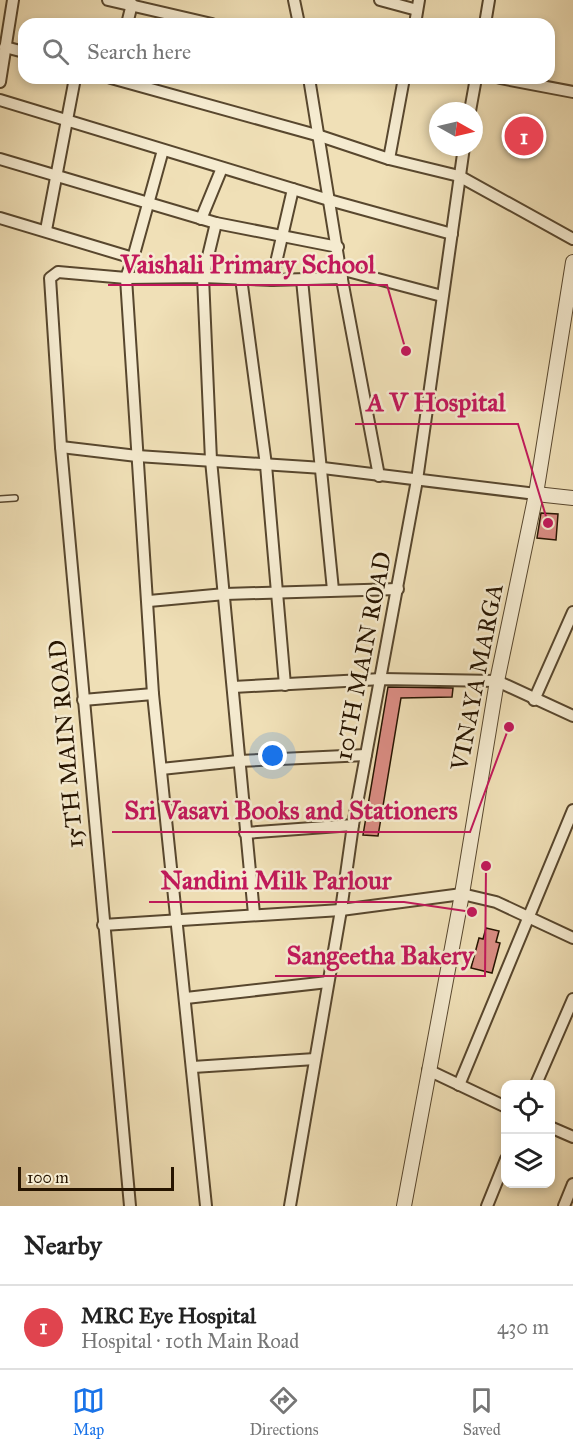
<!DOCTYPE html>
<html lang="en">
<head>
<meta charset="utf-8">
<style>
	:root { --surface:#fff; --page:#f6f6f6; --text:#222; --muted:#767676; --line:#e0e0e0; --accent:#1a73e8 }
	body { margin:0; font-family:"IM FELL Great Primer",serif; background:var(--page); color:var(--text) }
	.controls { position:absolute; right:18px; bottom:18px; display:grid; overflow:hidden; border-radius:12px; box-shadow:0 3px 9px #0003 }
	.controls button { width:54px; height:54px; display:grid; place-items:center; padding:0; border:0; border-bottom:2px solid var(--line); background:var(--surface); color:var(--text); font:30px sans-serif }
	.compass { position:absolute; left:429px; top:102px; width:54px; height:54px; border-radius:50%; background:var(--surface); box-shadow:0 3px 9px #0003; rotate:98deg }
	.scale { position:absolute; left:18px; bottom:15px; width:156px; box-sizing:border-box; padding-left:6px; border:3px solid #261400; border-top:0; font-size:16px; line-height:21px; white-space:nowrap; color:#261400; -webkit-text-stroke:4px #f5ebd0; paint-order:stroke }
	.you { position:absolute; left:273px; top:756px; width:21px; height:21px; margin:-15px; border:4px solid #fff; border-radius:50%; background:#1a73e8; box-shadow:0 0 0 9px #1a73e833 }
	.badge { display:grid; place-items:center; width:39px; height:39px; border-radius:50%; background:var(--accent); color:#fff; font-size:20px; font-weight:700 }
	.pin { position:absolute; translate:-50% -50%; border:3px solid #fff; box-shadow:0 2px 6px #0006 }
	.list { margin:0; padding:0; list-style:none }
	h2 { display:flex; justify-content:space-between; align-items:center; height:78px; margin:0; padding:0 24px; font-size:26px }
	h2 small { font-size:20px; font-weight:400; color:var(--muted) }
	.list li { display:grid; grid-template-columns:39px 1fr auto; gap:18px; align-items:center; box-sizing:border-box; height:84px; padding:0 24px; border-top:2px solid var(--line) }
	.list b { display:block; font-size:22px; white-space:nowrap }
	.list p { margin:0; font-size:20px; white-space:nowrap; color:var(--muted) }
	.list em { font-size:20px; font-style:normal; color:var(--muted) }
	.icon { flex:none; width:33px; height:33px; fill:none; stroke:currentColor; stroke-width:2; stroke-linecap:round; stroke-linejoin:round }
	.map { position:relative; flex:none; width:573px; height:1206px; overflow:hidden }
	.search { position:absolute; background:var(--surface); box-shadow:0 3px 9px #0003; left:18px; right:18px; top:18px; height:66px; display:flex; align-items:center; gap:15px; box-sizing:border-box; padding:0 21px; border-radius:18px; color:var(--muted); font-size:22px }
	.sheet { height:162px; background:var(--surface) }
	nav { display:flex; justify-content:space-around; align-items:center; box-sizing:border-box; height:84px; border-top:2px solid var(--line); background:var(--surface); font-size:16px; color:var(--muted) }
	nav a { display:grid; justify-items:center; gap:3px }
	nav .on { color:var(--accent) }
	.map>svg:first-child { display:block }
</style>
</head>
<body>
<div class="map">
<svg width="573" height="1206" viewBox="0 0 573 1206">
	<rect width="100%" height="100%" fill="#f0e0b7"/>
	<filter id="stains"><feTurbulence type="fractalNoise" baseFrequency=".00333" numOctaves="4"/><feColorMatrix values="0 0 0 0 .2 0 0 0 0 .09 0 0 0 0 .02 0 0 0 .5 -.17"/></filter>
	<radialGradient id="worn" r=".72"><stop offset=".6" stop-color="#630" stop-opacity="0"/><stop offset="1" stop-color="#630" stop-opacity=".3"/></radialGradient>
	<g fill="#db8d84" stroke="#261400" stroke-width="1.5">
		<path d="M 541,513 L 558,514 L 556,540 L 537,538 Z"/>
		<path d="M 388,687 L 453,688 L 452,697 L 401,698 L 378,836 L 363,835 Z"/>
		<path d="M 486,928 L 499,931 L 496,942 L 500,943 L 492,973 L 471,968 L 479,938 L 483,939 Z"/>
	</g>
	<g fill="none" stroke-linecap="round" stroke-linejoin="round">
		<g stroke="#58472e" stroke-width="8">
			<path id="service" d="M 0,499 L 15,498"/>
		</g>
		<g stroke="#58472e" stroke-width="14">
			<g id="minor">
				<path d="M 108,0 L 212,24"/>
				<path d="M 294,0 L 299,24"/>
				<path d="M 380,0 L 417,10"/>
				<path d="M 127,24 L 132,4"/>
				<path d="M 415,24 L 419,0"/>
				<path d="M 485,24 L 489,0"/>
				<path d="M 5,47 L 24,52"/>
				<path d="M 111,78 L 320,136 L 389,159 L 459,176 L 573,239"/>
				<path d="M 309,78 L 340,269 L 379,476"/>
				<path d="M 500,78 L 573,92"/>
				<path d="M 0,82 L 13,0"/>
				<path d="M 0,100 L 329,200 L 452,234"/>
				<path d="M 470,111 L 476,78"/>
				<path d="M 0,159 L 216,223 L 338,247"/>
				<path d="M 389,159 L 404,78"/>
				<path d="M 0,218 L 133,258 L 126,278 L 153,694 L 206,1206"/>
				<path d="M 201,219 L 222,168"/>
				<path d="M 216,223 L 203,277 L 211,460 L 254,914"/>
				<path d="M 46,230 L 75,78"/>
				<path d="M 133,258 L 163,150"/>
				<path d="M 340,269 L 442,296"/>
				<path d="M 241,278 L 266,465 L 285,685"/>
				<path d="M 272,280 L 293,189"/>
				<path d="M 302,280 L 333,590"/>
				<path d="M 61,447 L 137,456 L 323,468 L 536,494"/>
				<path d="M 149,601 L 225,594 L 398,589"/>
				<path d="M 233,687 L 382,679 L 497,681 L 573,716"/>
				<path d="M 83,700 L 153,694"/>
				<path d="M 534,700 L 573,612"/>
				<path d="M 161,769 L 238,761 L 366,755"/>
				<path d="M 245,833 L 353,825"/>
				<path d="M 103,925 L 341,910 L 462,894 L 496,902 L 573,938"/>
				<path d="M 186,998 L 328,982"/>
				<path d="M 193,1067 L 315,1059"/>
				<path d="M 428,1070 L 506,1107"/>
				<path d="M 536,1084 L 573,999"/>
				<path d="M 459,1085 L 573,810"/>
				<path d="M 550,1127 L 573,1137"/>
				<path d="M 130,1206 L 61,447 L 50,278 L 58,272 L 126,278 L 203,277 L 272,280 L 342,278"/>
				<path d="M 290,1206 L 341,910 L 353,825 L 417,480 L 464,147"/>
				<path d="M 487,1206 L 506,1159"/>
				<path d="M 564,1206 L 573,1184"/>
			</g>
		</g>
		<g stroke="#58472e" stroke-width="16">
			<g id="tertiary">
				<path d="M 536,494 L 573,498"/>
				<path d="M 404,1206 L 462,894 L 497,681 L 536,494 L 573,262"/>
			</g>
		</g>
		<use href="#service" stroke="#f5ebd0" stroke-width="5"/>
		<use href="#minor" stroke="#f5ebd0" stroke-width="10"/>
		<use href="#tertiary" stroke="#f5ebd0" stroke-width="14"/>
	</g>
	<g text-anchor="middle" stroke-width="5" stroke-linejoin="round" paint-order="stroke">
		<g font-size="24" fill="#261400" stroke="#f5ebd0">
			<text transform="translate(363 656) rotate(-79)" y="8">10TH MAIN ROAD</text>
			<text transform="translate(477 677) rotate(-79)" y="8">VINAYA MARGA</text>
			<text transform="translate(66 744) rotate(-95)" y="8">15TH MAIN ROAD</text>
		</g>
	</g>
	<path fill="none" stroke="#c2185b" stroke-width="2" d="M406 351L387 285H108M548 523L518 424H355M509 727L470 832H112M472 912L404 902H149M486 866L485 976H275"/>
	<g fill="#c2185b" stroke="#f5ebd0" stroke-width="2">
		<circle cx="406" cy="351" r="6"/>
		<circle cx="548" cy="523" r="6"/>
		<circle cx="509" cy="727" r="6"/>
		<circle cx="472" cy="912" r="6"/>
		<circle cx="486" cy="866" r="6"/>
	</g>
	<g font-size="26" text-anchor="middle" font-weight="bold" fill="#c2185b" stroke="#f5ebd0" stroke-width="5" stroke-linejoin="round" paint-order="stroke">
		<text x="248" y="273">Vaishali Primary School</text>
		<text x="436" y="411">A V Hospital</text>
		<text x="291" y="819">Sri Vasavi Books and Stationers</text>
		<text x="276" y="889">Nandini Milk Parlour</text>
		<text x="380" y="964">Sangeetha Bakery</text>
	</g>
	<rect width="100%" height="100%" filter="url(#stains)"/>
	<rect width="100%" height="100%" fill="url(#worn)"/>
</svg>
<div class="controls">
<button><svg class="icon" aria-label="locate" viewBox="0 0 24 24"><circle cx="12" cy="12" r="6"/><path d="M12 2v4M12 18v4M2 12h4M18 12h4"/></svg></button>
<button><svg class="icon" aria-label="layers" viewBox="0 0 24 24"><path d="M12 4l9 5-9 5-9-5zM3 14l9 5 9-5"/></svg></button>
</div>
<svg class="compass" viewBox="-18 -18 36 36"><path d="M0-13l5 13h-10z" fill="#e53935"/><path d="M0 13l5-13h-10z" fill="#767676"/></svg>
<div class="scale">100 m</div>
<div class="you"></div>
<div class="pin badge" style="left:524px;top:136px;background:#e0444e">1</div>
<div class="search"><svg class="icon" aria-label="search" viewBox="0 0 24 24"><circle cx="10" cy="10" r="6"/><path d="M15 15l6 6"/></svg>Search here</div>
</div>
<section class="sheet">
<h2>Nearby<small></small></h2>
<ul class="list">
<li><span class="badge" style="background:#e0444e">1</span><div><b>MRC Eye Hospital</b><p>Hospital · 10th Main Road</p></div><em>430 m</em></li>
</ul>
</section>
<nav>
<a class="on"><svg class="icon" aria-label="map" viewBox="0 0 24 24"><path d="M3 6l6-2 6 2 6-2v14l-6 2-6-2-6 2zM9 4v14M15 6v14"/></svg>Map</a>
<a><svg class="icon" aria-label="directions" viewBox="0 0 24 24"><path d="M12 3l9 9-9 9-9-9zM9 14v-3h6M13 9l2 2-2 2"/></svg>Directions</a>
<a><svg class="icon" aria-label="saved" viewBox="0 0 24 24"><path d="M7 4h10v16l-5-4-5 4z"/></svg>Saved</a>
</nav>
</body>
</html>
